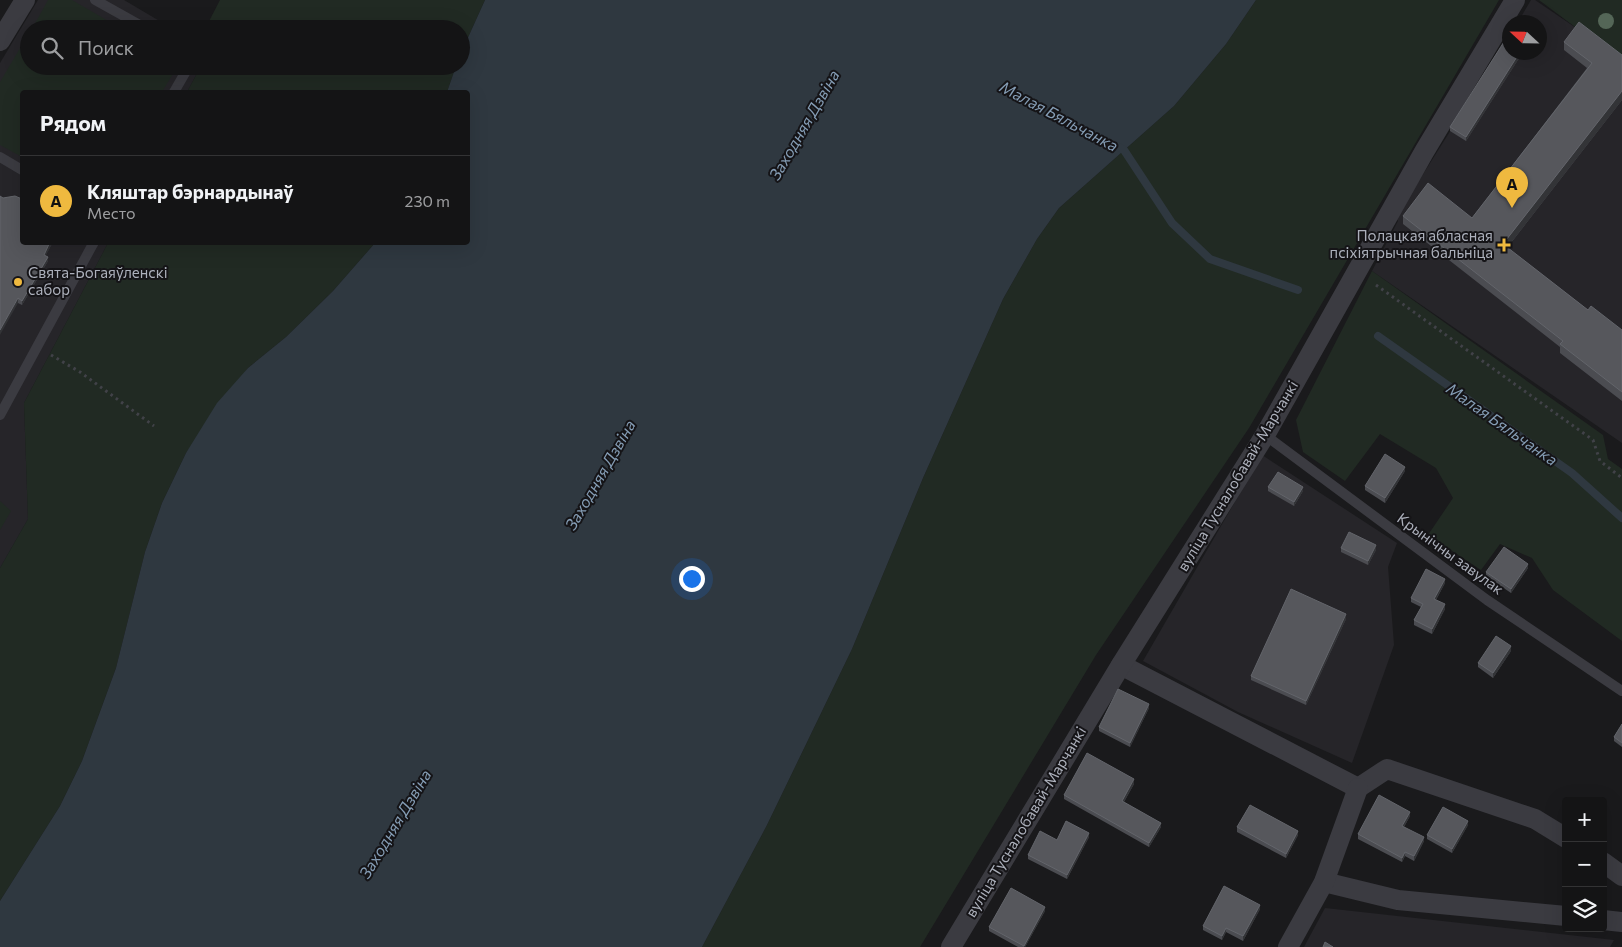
<!DOCTYPE html>
<html lang="ru">
<head>
<meta charset="utf-8">
<style>
	:root { --surface:#141415; --page:#1d1d1e; --text:#f1f3f6; --muted:#9d9ea0; --line:#333334; --accent:#efb93f }
	body { margin:0; font-family:Commissioner,sans-serif; background:var(--page); color:var(--text) }
	.controls { position:absolute; right:15px; bottom:15px; display:grid; overflow:hidden; border-radius:5px; box-shadow:0 5px 20px #0002 }
	.controls button { width:45px; height:45px; display:grid; place-items:center; padding:0; border:0; border-bottom:1px solid var(--line); background:var(--surface); color:var(--text); font:25px sans-serif }
	.compass { position:absolute; left:1502px; top:15px; width:45px; height:45px; border-radius:50%; background:var(--surface); box-shadow:0 5px 20px #0002; rotate:292deg }
	.you { position:absolute; left:691px; top:578px; width:18px; height:18px; margin:-12px; border:4px solid #fff; border-radius:50%; background:#1a73e8; box-shadow:0 0 0 8px #1a73e833 }
	.badge { display:grid; place-items:center; width:32px; height:32px; border-radius:50%; background:var(--accent); color:#111; font-size:16px; font-weight:700 }
	.pin { position:absolute; translate:-50% -41px; filter:drop-shadow(0 1px 2px #0008) }
	.pin::after { content:''; position:absolute; top:26px; width:18px; height:15px; background:inherit; clip-path:polygon(0 0,100% 0,50% 100%) }
	.list { margin:0; padding:0; list-style:none }
	h2 { display:flex; justify-content:space-between; align-items:center; height:65px; margin:0; padding:0 20px; font-size:21px }
	h2 small { font-size:16px; font-weight:400; color:var(--muted) }
	.list li { display:grid; grid-template-columns:32px 1fr auto; gap:15px; align-items:center; box-sizing:border-box; height:90px; padding:0 20px; border-top:1px solid var(--line) }
	.list b { display:block; font-size:19px; white-space:nowrap }
	.list p { margin:0; font-size:16px; white-space:nowrap; color:var(--muted) }
	.list em { font-size:16px; font-style:normal; color:var(--muted) }
	.icon { flex:none; width:28px; height:28px; fill:none; stroke:currentColor; stroke-width:2; stroke-linecap:round; stroke-linejoin:round }
	.map { position:relative; flex:none; width:1622px; height:947px; overflow:hidden }
	.search { position:absolute; background:var(--surface); box-shadow:0 5px 20px #0002; left:20px; top:20px; width:450px; height:55px; display:flex; align-items:center; gap:12px; box-sizing:border-box; padding:0 18px; border-radius:28px; color:var(--muted); font-size:19px }
	.panel { position:absolute; background:var(--surface); box-shadow:0 5px 20px #0002; left:20px; top:90px; width:450px; height:155px; border-radius:5px }
	.map>svg:first-child { display:block }
</style>
</head>
<body>
<div class="map">
<svg width="1622" height="947" viewBox="0 0 1622 947">
	<rect width="100%" height="100%" fill="#1a1a1c"/>
	<g fill="#262529">
		<path d="M 38,0 L 124,0 L 173,29 L 29,29 L 29,66 L 201,66 L 187,92 L 22,92 L 22,242 L 108,243 L 24,403 L 28,519 L 0,568 L 0,63 Z"/>
		<path d="M 1531,0 L 1535,0 L 1579,30 L 1622,64 L 1622,443 L 1372,271 L 1398,221 L 1396,217 L 1509,38 L 1510,52 L 1540,52 L 1540,22 L 1518,22 Z"/>
		<path d="M 1262,455 L 1397,543 L 1388,567 L 1394,645 L 1352,763 L 1238,712 L 1143,661 Z"/>
		<path d="M 1325,908 L 1614,940 L 1610,947 L 1304,947 Z"/>
	</g>
	<g fill="#212a23">
		<path d="M 48,0 L 72,0 L 122,29 L 32,29 Z"/>
		<path d="M 220,0 L 485,0 L 461,53 L 461,29 L 205,29 Z"/>
		<path d="M 1256,0 L 1499,0 L 1249,428 L 1096,655 L 920,947 L 702,947 L 767,825 L 852,649 L 923,478 L 1003,299 L 1037,239 L 1059,208 L 1174,106 L 1226,44 Z"/>
		<path d="M 1539,0 L 1622,0 L 1622,62 Z"/>
		<path d="M 29,33 L 29,66 L 177,67 L 162,92 L 22,92 L 22,157 L 0,145 L 0,82 Z"/>
		<path d="M 201,66 L 456,66 L 447,92 L 187,92 Z"/>
		<path d="M 108,243 L 375,243 L 333,291 L 286,337 L 248,368 L 186,453 L 162,503 L 145,552 L 116,668 L 82,761 L 60,806 L 0,901 L 0,568 L 28,519 L 24,403 Z"/>
		<path d="M 1372,271 L 1603,435 L 1608,459 L 1622,469 L 1622,641 L 1553,590 L 1532,558 L 1500,544 L 1481,570 L 1428,535 L 1453,498 L 1436,468 L 1380,434 L 1345,481 L 1303,452 L 1296,420 Z"/>
		<path d="M 0,501 L 11,511 L 0,530 Z"/>
	</g>
	<path fill="#2f3840" d="M 485,0 L 1256,0 L 1226,44 L 1174,106 L 1059,208 L 1037,239 L 1003,299 L 923,478 L 852,649 L 767,825 L 702,947 L 0,947 L 0,901 L 60,806 L 82,761 L 116,668 L 145,552 L 162,503 L 186,453 L 217,403 L 248,368 L 286,337 L 333,291 L 375,243 L 468,242 L 468,92 L 447,92 L 456,66 L 461,66 L 461,53 Z"/>
	<g fill="none" stroke-linecap="round" stroke-linejoin="round">
		<g stroke="#2f3840" stroke-width="8">
			<path d="M 1115,145 L 1124,150 L 1172,223 L 1210,259 L 1298,290"/>
			<path d="M 1378,336 L 1572,473 L 1622,518"/>
		</g>
		<g stroke="#414248" stroke-width="3" stroke-dasharray="2.5 4" stroke-linecap="butt">
			<path d="M 1376,285 L 1593,440 L 1600,461 L 1622,478"/>
			<path d="M 51,355 L 80,372 L 154,426"/>
		</g>
		<g stroke="#3b3b41" stroke-width="10">
			<path d="M 95,0 L 147,29"/>
			<path d="M 174,92 L 189,66"/>
			<path d="M 0,157 L 22,170"/>
			<path d="M 0,415 L 94,242"/>
			<path d="M 1265,435 L 1487,600 L 1622,691"/>
		</g>
		<g stroke="#3b3b41" stroke-width="20">
			<path d="M 0,41 L 25,0"/>
			<path d="M 1121,665 L 1358,788"/>
			<path d="M 1358,788 L 1387,769 L 1535,819 L 1566,838"/>
			<path d="M 1603,862 L 1622,876"/>
			<path d="M 1324,882 L 1398,900 L 1566,916"/>
			<path d="M 1603,920 L 1622,922"/>
			<path d="M 951,947 L 1121,665 L 1265,435 L 1424,152 L 1515,0"/>
			<path d="M 1288,947 L 1324,882 L 1358,788"/>
		</g>
	</g>
	<circle fill="#546657" cx="1606" cy="21" r="8"/>
	<g fill="#4b4c51">
		<path d="M 1564,42 L 1622,55 L 1622,100 L 1507,248 L 1588,310 L 1622,330 L 1622,401 L 1560,353 L 1560,347 L 1403,224 L 1403,216 L 1472,218 L 1587,68 L 1564,50 Z"/>
		<path d="M 1510,52 L 1523,52 L 1466,141 L 1450,131 L 1450,127 Z"/>
		<path d="M 3,198 L 22,242 L 53,242 L 45,256 L 48,261 L 22,305 L 18,303 Z"/>
		<path d="M 1405,471 L 1385,503 L 1365,490 L 1365,486 Z"/>
		<path d="M 1268,487 L 1303,491 L 1294,506 L 1268,491 Z"/>
		<path d="M 1341,548 L 1376,550 L 1368,565 L 1341,552 Z"/>
		<path d="M 1528,568 L 1511,593 L 1486,576 L 1486,572 Z"/>
		<path d="M 1445,583 L 1436,600 L 1445,609 L 1432,634 L 1414,625 L 1414,620 L 1421,607 L 1411,602 L 1411,598 Z"/>
		<path d="M 1346,619 L 1306,705 L 1251,680 L 1251,676 Z"/>
		<path d="M 1511,651 L 1493,678 L 1478,667 L 1478,663 Z"/>
		<path d="M 1149,708 L 1130,747 L 1099,731 L 1099,727 Z"/>
		<path d="M 1622,724 L 1622,747 L 1614,741 L 1614,737 Z"/>
		<path d="M 1134,784 L 1124,802 L 1161,827 L 1149,847 L 1064,799 L 1064,795 Z"/>
		<path d="M 1410,816 L 1404,827 L 1424,841 L 1414,861 L 1405,856 L 1402,862 L 1358,839 L 1358,834 Z"/>
		<path d="M 1468,825 L 1452,853 L 1427,839 L 1427,835 Z"/>
		<path d="M 1237,827 L 1298,835 L 1286,858 L 1237,832 Z"/>
		<path d="M 1089,837 L 1067,879 L 1028,859 L 1028,855 L 1057,840 Z"/>
		<path d="M 1260,909 L 1243,941 L 1226,932 L 1222,940 L 1203,930 L 1203,926 Z"/>
		<path d="M 1045,911 L 1025,947 L 1018,947 L 989,931 L 989,927 Z"/>
	</g>
	<g fill="#333437">
		<path d="M 1520,52 L 1523,52 L 1466,141 L 1466,137 Z"/>
		<path d="M 1622,91 L 1622,100 L 1503,253 L 1503,244 Z"/>
		<path d="M 50,242 L 53,242 L 44,259 L 44,255 Z"/>
		<path d="M 48,257 L 48,261 L 22,305 L 22,301 Z"/>
		<path d="M 18,298 L 18,303 L 0,335 L 0,330 Z"/>
		<path d="M 1405,467 L 1405,471 L 1385,503 L 1385,498 Z"/>
		<path d="M 1303,487 L 1303,491 L 1294,506 L 1294,502 Z"/>
		<path d="M 1376,545 L 1376,550 L 1368,565 L 1368,561 Z"/>
		<path d="M 1528,564 L 1528,568 L 1511,593 L 1511,589 Z"/>
		<path d="M 1445,579 L 1445,583 L 1434,603 L 1434,599 Z"/>
		<path d="M 1445,604 L 1445,609 L 1432,634 L 1432,629 Z"/>
		<path d="M 1346,614 L 1346,619 L 1306,705 L 1306,701 Z"/>
		<path d="M 1511,646 L 1511,651 L 1493,678 L 1493,673 Z"/>
		<path d="M 1149,704 L 1149,708 L 1130,747 L 1130,743 Z"/>
		<path d="M 1134,779 L 1134,784 L 1122,805 L 1122,801 Z"/>
		<path d="M 1410,812 L 1410,816 L 1402,830 L 1402,826 Z"/>
		<path d="M 1468,821 L 1468,825 L 1452,853 L 1452,849 Z"/>
		<path d="M 1161,823 L 1161,827 L 1149,847 L 1149,843 Z"/>
		<path d="M 1298,831 L 1298,835 L 1286,858 L 1286,854 Z"/>
		<path d="M 1089,833 L 1089,837 L 1067,879 L 1067,875 Z"/>
		<path d="M 1424,837 L 1424,841 L 1414,861 L 1414,856 Z"/>
		<path d="M 1405,852 L 1405,856 L 1402,862 L 1402,858 Z"/>
		<path d="M 1260,905 L 1260,909 L 1243,941 L 1243,936 Z"/>
		<path d="M 1045,907 L 1045,911 L 1025,947 L 1024,947 L 1024,946 Z"/>
		<path d="M 1226,928 L 1226,932 L 1222,940 L 1222,936 Z"/>
	</g>
	<g fill="#56575c" stroke="#63656b">
		<path d="M 1579,22 L 1622,55 L 1622,91 L 1503,244 L 1588,310 L 1591,306 L 1622,330 L 1622,392 L 1560,344 L 1563,341 L 1403,216 L 1428,183 L 1472,218 L 1592,63 L 1564,42 Z"/>
		<path d="M 1507,37 L 1510,39 L 1510,52 L 1520,52 L 1466,137 L 1450,127 Z"/>
		<path d="M 0,196 L 3,198 L 15,196 L 22,199 L 22,242 L 50,242 L 44,255 L 48,257 L 22,301 L 18,298 L 0,330 Z"/>
		<path d="M 1385,454 L 1405,467 L 1385,498 L 1365,486 Z"/>
		<path d="M 1278,472 L 1303,487 L 1294,502 L 1268,487 Z"/>
		<path d="M 1349,532 L 1376,545 L 1368,561 L 1341,548 Z"/>
		<path d="M 1504,547 L 1528,564 L 1511,589 L 1486,572 Z"/>
		<path d="M 1426,569 L 1445,579 L 1434,599 L 1445,604 L 1432,629 L 1414,620 L 1423,604 L 1411,598 Z"/>
		<path d="M 1291,589 L 1346,614 L 1306,701 L 1251,676 Z"/>
		<path d="M 1496,636 L 1511,646 L 1493,673 L 1478,663 Z"/>
		<path d="M 1118,689 L 1149,704 L 1130,743 L 1099,727 Z"/>
		<path d="M 1622,724 L 1622,743 L 1614,737 Z"/>
		<path d="M 1087,753 L 1134,779 L 1122,801 L 1161,823 L 1149,843 L 1064,795 Z"/>
		<path d="M 1379,795 L 1410,812 L 1402,826 L 1424,837 L 1414,856 L 1405,852 L 1402,858 L 1358,834 Z"/>
		<path d="M 1250,805 L 1298,831 L 1286,854 L 1237,827 Z"/>
		<path d="M 1443,807 L 1468,821 L 1452,849 L 1427,835 Z"/>
		<path d="M 1066,821 L 1089,833 L 1067,875 L 1028,855 L 1040,831 L 1057,840 Z"/>
		<path d="M 1224,886 L 1260,905 L 1243,936 L 1226,928 L 1222,936 L 1203,926 Z"/>
		<path d="M 1011,888 L 1045,907 L 1024,946 L 989,927 Z"/>
		<path d="M 1325,942 L 1333,947 L 1323,947 Z"/>
	</g>
	<g fill="#efb93f" stroke="#151417" stroke-width="2">
		<path d="M1501.5 237.5h5v5h5v5h-5v5h-5v-5h-5v-5h5z"/>
		<circle cx="18" cy="282" r="5"/>
	</g>
	<g text-anchor="middle" stroke-width="4" stroke-linejoin="round" paint-order="stroke">
		<g font-size="15" fill="#acb0bb" stroke="#151417" text-anchor="end">
			<text x="1493" y="241">Полацкая абласная<tspan x="1493" dy="17">псіхіятрычная бальніца</tspan></text>
			<text x="28" y="278" text-anchor="start">Свята-Богаяўленскі<tspan x="28" dy="17">сабор</tspan></text>
		</g>
		<g font-size="15" fill="#acb0bb" stroke="#151417">
			<text transform="translate(1238 476) rotate(-59)" y="5">вуліца Тусналобавай-Марчанкі</text>
			<text transform="translate(1450 554) rotate(36)" y="5">Крынічны завулак</text>
			<text transform="translate(1026 822) rotate(-59)" y="5">вуліца Тусналобавай-Марчанкі</text>
		</g>
		<g font-size="16" font-style="italic" fill="#859db5" stroke="#151417">
			<text transform="translate(1059 116) rotate(28)" y="6">Малая Бяльчанка</text>
			<text transform="translate(804 125) rotate(-60)" y="6">Заходняя Дзвіна</text>
			<text transform="translate(1502 424) rotate(35)" y="6">Малая Бяльчанка</text>
			<text transform="translate(600 475) rotate(-60)" y="6">Заходняя Дзвіна</text>
			<text transform="translate(395 824) rotate(-59)" y="6">Заходняя Дзвіна</text>
		</g>
	</g>
</svg>
<div class="controls">
<button>+</button>
<button>−</button>
<button><svg class="icon" aria-label="layers" viewBox="0 0 24 24"><path d="M12 4l9 5-9 5-9-5zM3 14l9 5 9-5"/></svg></button>
</div>
<svg class="compass" viewBox="-18 -18 36 36"><path d="M0-13l5 13h-10z" fill="#e53935"/><path d="M0 13l5-13h-10z" fill="#9d9ea0"/></svg>
<div class="you"></div>
<div class="pin badge" style="left:1512px;top:208px">A</div>
<div class="search"><svg class="icon" aria-label="search" viewBox="0 0 24 24"><circle cx="10" cy="10" r="6"/><path d="M15 15l6 6"/></svg>Поиск</div>
<section class="panel">
<h2>Рядом<small></small></h2>
<ul class="list">
<li><span class="badge">A</span><div><b>Кляштар бэрнардынаў</b><p>Место</p></div><em>230 m</em></li>
</ul>
</section>
</div>
</body>
</html>
